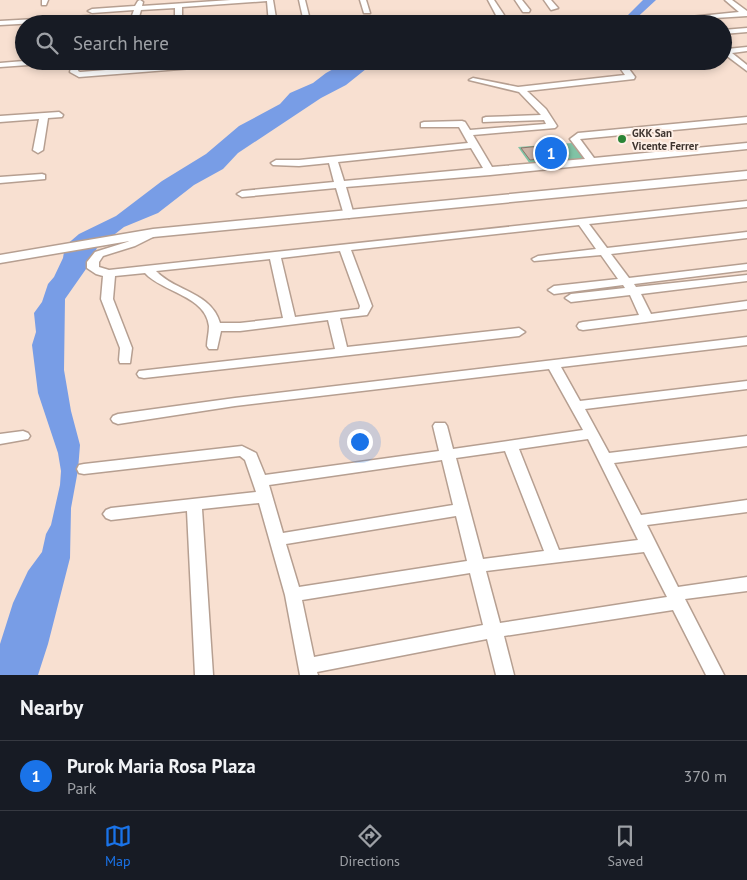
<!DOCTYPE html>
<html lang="en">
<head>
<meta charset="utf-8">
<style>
	:root { --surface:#171b24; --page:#242831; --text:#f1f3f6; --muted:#9ea1a6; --line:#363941; --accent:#1a73e8 }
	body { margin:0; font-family:"PT Sans",sans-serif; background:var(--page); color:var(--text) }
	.you { position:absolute; left:359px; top:441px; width:18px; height:18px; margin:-12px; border:4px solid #fff; border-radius:50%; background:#1a73e8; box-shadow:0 0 0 8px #1a73e833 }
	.badge { display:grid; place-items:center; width:32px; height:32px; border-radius:50%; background:var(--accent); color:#fff; font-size:16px; font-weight:700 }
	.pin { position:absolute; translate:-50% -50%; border:2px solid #fff; box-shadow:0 1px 5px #0006 }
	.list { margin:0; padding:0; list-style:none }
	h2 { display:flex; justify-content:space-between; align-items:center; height:65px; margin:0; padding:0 20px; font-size:21px }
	h2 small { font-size:16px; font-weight:400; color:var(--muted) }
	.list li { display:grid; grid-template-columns:32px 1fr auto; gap:15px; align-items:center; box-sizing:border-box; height:70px; padding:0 20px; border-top:1px solid var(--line) }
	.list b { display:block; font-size:19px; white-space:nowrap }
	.list p { margin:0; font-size:16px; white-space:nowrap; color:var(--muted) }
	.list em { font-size:16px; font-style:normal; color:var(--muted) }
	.icon { flex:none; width:28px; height:28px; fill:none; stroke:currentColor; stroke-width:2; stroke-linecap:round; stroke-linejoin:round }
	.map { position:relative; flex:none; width:747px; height:675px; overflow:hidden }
	.search { position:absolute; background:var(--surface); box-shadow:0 2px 8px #0003; left:15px; right:15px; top:15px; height:55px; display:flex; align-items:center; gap:12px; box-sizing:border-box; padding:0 18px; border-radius:28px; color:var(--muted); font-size:19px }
	.sheet { height:135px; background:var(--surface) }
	nav { display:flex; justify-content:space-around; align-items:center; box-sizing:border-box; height:70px; border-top:1px solid var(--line); background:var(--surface); font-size:14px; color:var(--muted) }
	nav a { display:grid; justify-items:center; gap:2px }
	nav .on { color:var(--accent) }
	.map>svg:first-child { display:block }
</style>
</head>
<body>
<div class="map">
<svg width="747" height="675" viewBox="0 0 747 675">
	<rect width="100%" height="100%" fill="#f8e0d1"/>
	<path fill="#80c3a5" d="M 572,143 L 585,159 L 530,164 L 518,147 Z"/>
	<g fill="#789de6">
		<path d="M 643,0 L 656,0 L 630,24 L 614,24 L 626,17 Z"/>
		<path d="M 348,61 L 370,61 L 366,69 L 346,85 L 321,98 L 238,153 L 223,169 L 194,185 L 158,213 L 124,227 L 97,248 L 86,269 L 65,299 L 64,370 L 71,411 L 80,445 L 78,470 L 71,508 L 70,558 L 48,644 L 38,675 L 0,675 L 0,644 L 13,603 L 28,571 L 42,552 L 46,534 L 51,525 L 60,485 L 61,471 L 58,453 L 38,393 L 32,345 L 36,332 L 34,313 L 42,302 L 48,284 L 54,277 L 63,258 L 65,246 L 79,234 L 116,216 L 162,181 L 206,154 L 239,126 L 280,104 L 290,93 L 313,83 L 326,73 Z"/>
	</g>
	<path fill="#cdb4a7" stroke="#8d766a" d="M 560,144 L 569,156 L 530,160 L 521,148 Z"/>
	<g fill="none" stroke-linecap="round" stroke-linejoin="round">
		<g stroke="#b69f91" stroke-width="3">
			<g id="minor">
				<path d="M 42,0 L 48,0 L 46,5 L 42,5 Z"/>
				<path d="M 140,0 L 143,2 L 142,6 L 231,0 L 273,0 L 277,24 L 269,24 L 267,1 L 182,7 L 182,20 L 220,18 L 221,20 L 217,22 L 175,24 L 175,8 L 141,10 L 137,24 L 129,24 L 134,10 L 92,13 L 88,11 L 92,9 L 135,6 L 138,1 Z"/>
				<path d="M 299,0 L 305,0 L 310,20 L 303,18 Z"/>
				<path d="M 360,0 L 366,0 L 370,13 L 364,13 Z"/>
				<path d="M 488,0 L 494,0 L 504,15 L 503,17 L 497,17 Z"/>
				<path d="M 515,0 L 522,0 L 530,10 L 529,12 L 523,12 Z"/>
				<path d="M 544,0 L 551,0 L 558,8 L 551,10 Z"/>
				<path d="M 725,0 L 732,0 L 747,11 L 747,16 L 699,19 L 694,20 L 696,24 L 688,24 L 686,19 L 690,17 L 739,12 Z"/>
				<path d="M 90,16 L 94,18 L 93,20 L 0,25 L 0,21 Z"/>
				<path d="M 747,28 L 747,32 L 723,34 L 723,30 Z"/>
				<path d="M 723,47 L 727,49 L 747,47 L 747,51 L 732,53 L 747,65 L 747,71 L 723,53 Z"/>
				<path d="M 24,61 L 61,61 L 57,63 L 0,67 L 0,63 Z"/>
				<path d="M 73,61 L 81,61 L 78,71 L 80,72 L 223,61 L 261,61 L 257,63 L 79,77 L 70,72 Z"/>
				<path d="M 615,61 L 623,61 L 635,77 L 634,79 L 527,91 L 546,109 L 557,126 L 555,128 L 473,135 L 492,167 L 585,159 L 570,139 L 578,133 L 747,117 L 747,123 L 580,139 L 594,158 L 747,143 L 747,149 L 490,175 L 346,187 L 354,215 L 349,218 L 344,215 L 336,188 L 242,197 L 237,194 L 242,191 L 334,182 L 329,163 L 299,166 L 273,165 L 271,163 L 276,160 L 299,160 L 468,143 L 459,127 L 421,127 L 421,123 L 424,122 L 462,121 L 465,122 L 470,130 L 546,124 L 544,120 L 483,122 L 483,118 L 486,117 L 541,115 L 519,92 L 469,80 L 473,78 L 518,87 L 625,75 ZM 471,148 L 483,168 L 344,181 L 338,162 Z"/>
				<path d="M 59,112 L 63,115 L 62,117 L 48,118 L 43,150 L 38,153 L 33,150 L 39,119 L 0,122 L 0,116 Z"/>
				<path d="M 42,174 L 45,175 L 45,179 L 0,183 L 0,177 Z"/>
				<path d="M 747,201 L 747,207 L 589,224 L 607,248 L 747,232 L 747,238 L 611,254 L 629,278 L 747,264 L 747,270 L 634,284 L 636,287 L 747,275 L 747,281 L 641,294 L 651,314 L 747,301 L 747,309 L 583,330 L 579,329 L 577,326 L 579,323 L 583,322 L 639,315 L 630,295 L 571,302 L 565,298 L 571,294 L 625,288 L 623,285 L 554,294 L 548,290 L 554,286 L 618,279 L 601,255 L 534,261 L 532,259 L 538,256 L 596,249 L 579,225 L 351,250 L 372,306 L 367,315 L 340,318 L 347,347 L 519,328 L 525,332 L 519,336 L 144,378 L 139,377 L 137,374 L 139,371 L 335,349 L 328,320 L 240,331 L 221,331 L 217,349 L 209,349 L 207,346 C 207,340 209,333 209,326 C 206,296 162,292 145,273 L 115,276 L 113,299 L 132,348 L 130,363 L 120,363 L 119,360 L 120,348 L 101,299 L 103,276 L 96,274 L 87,268 L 87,262 L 95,252 L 127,242 L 153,230 L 157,231 L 158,233 L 157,235 L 135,246 L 103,256 L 99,262 L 99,267 L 109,270 ZM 340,251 L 360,306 L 359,309 L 295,317 L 281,258 ZM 270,259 L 283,318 L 240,323 L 220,323 C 211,292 176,292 156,271 Z"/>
				<path d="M 747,337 L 747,345 L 561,367 L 580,401 L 747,381 L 747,389 L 585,409 L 609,453 L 747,436 L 747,446 L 614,463 L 641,515 L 747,500 L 747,512 L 647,525 L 678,587 L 747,577 L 747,591 L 685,599 L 724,675 L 706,675 L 673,610 L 504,636 L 514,675 L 496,675 L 487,639 L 317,672 L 318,675 L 300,675 L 285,595 L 259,503 L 202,509 L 213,675 L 195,675 L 187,511 L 111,520 L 106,518 L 103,514 L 106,510 L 111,508 L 256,492 L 245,460 L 240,456 L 84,474 L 79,473 L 77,469 L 79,465 L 84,464 L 242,446 L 256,453 L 265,475 L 439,451 L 433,426 L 435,423 L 445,423 L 447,426 L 453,449 L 583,430 L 549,369 L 235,406 L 118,424 L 113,422 L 111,419 L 113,416 L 118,414 L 235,398 ZM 588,439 L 638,540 L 559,550 L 519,449 ZM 505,451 L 544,551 L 483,559 L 456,458 ZM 442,460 L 453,505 L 283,533 L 269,485 ZM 456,516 L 467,561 L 299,587 L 286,544 ZM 644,552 L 667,597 L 500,623 L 486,571 ZM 470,573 L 483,625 L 314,657 L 302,600 Z"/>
				<path d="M 23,431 L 28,433 L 30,436 L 28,439 L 0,444 L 0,434 Z"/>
			</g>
		</g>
		<g stroke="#b69f91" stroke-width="3">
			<path id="tertiary" d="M 747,171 L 747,179 L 153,237 L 0,263 L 0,255 L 153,229 Z"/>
		</g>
		<use href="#minor" fill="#fff" fill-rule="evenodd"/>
		<use href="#tertiary" fill="#fff" fill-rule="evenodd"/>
	</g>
	<circle fill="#2a8435" stroke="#feefe6" stroke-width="2" cx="622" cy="139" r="5"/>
	<g text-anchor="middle" stroke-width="4" stroke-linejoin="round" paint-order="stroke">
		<g font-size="11" font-weight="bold" fill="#3f3530" stroke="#feefe6" text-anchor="start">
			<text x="632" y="137">GKK San<tspan x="632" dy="13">Vicente Ferrer</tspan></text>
		</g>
	</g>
</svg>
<div class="you"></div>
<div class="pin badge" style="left:551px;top:153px">1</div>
<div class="search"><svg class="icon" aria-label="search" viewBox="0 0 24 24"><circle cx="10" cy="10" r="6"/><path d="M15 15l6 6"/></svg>Search here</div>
</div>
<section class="sheet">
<h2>Nearby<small></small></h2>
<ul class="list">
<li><span class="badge">1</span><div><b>Purok Maria Rosa Plaza</b><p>Park</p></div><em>370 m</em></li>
</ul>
</section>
<nav>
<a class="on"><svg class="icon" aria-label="map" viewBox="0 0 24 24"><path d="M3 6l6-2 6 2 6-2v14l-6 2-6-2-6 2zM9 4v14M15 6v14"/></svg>Map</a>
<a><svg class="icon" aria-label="directions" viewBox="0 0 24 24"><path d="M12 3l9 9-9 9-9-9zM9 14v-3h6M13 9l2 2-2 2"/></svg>Directions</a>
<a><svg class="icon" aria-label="saved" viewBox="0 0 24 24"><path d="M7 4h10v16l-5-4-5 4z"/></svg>Saved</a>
</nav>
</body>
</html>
